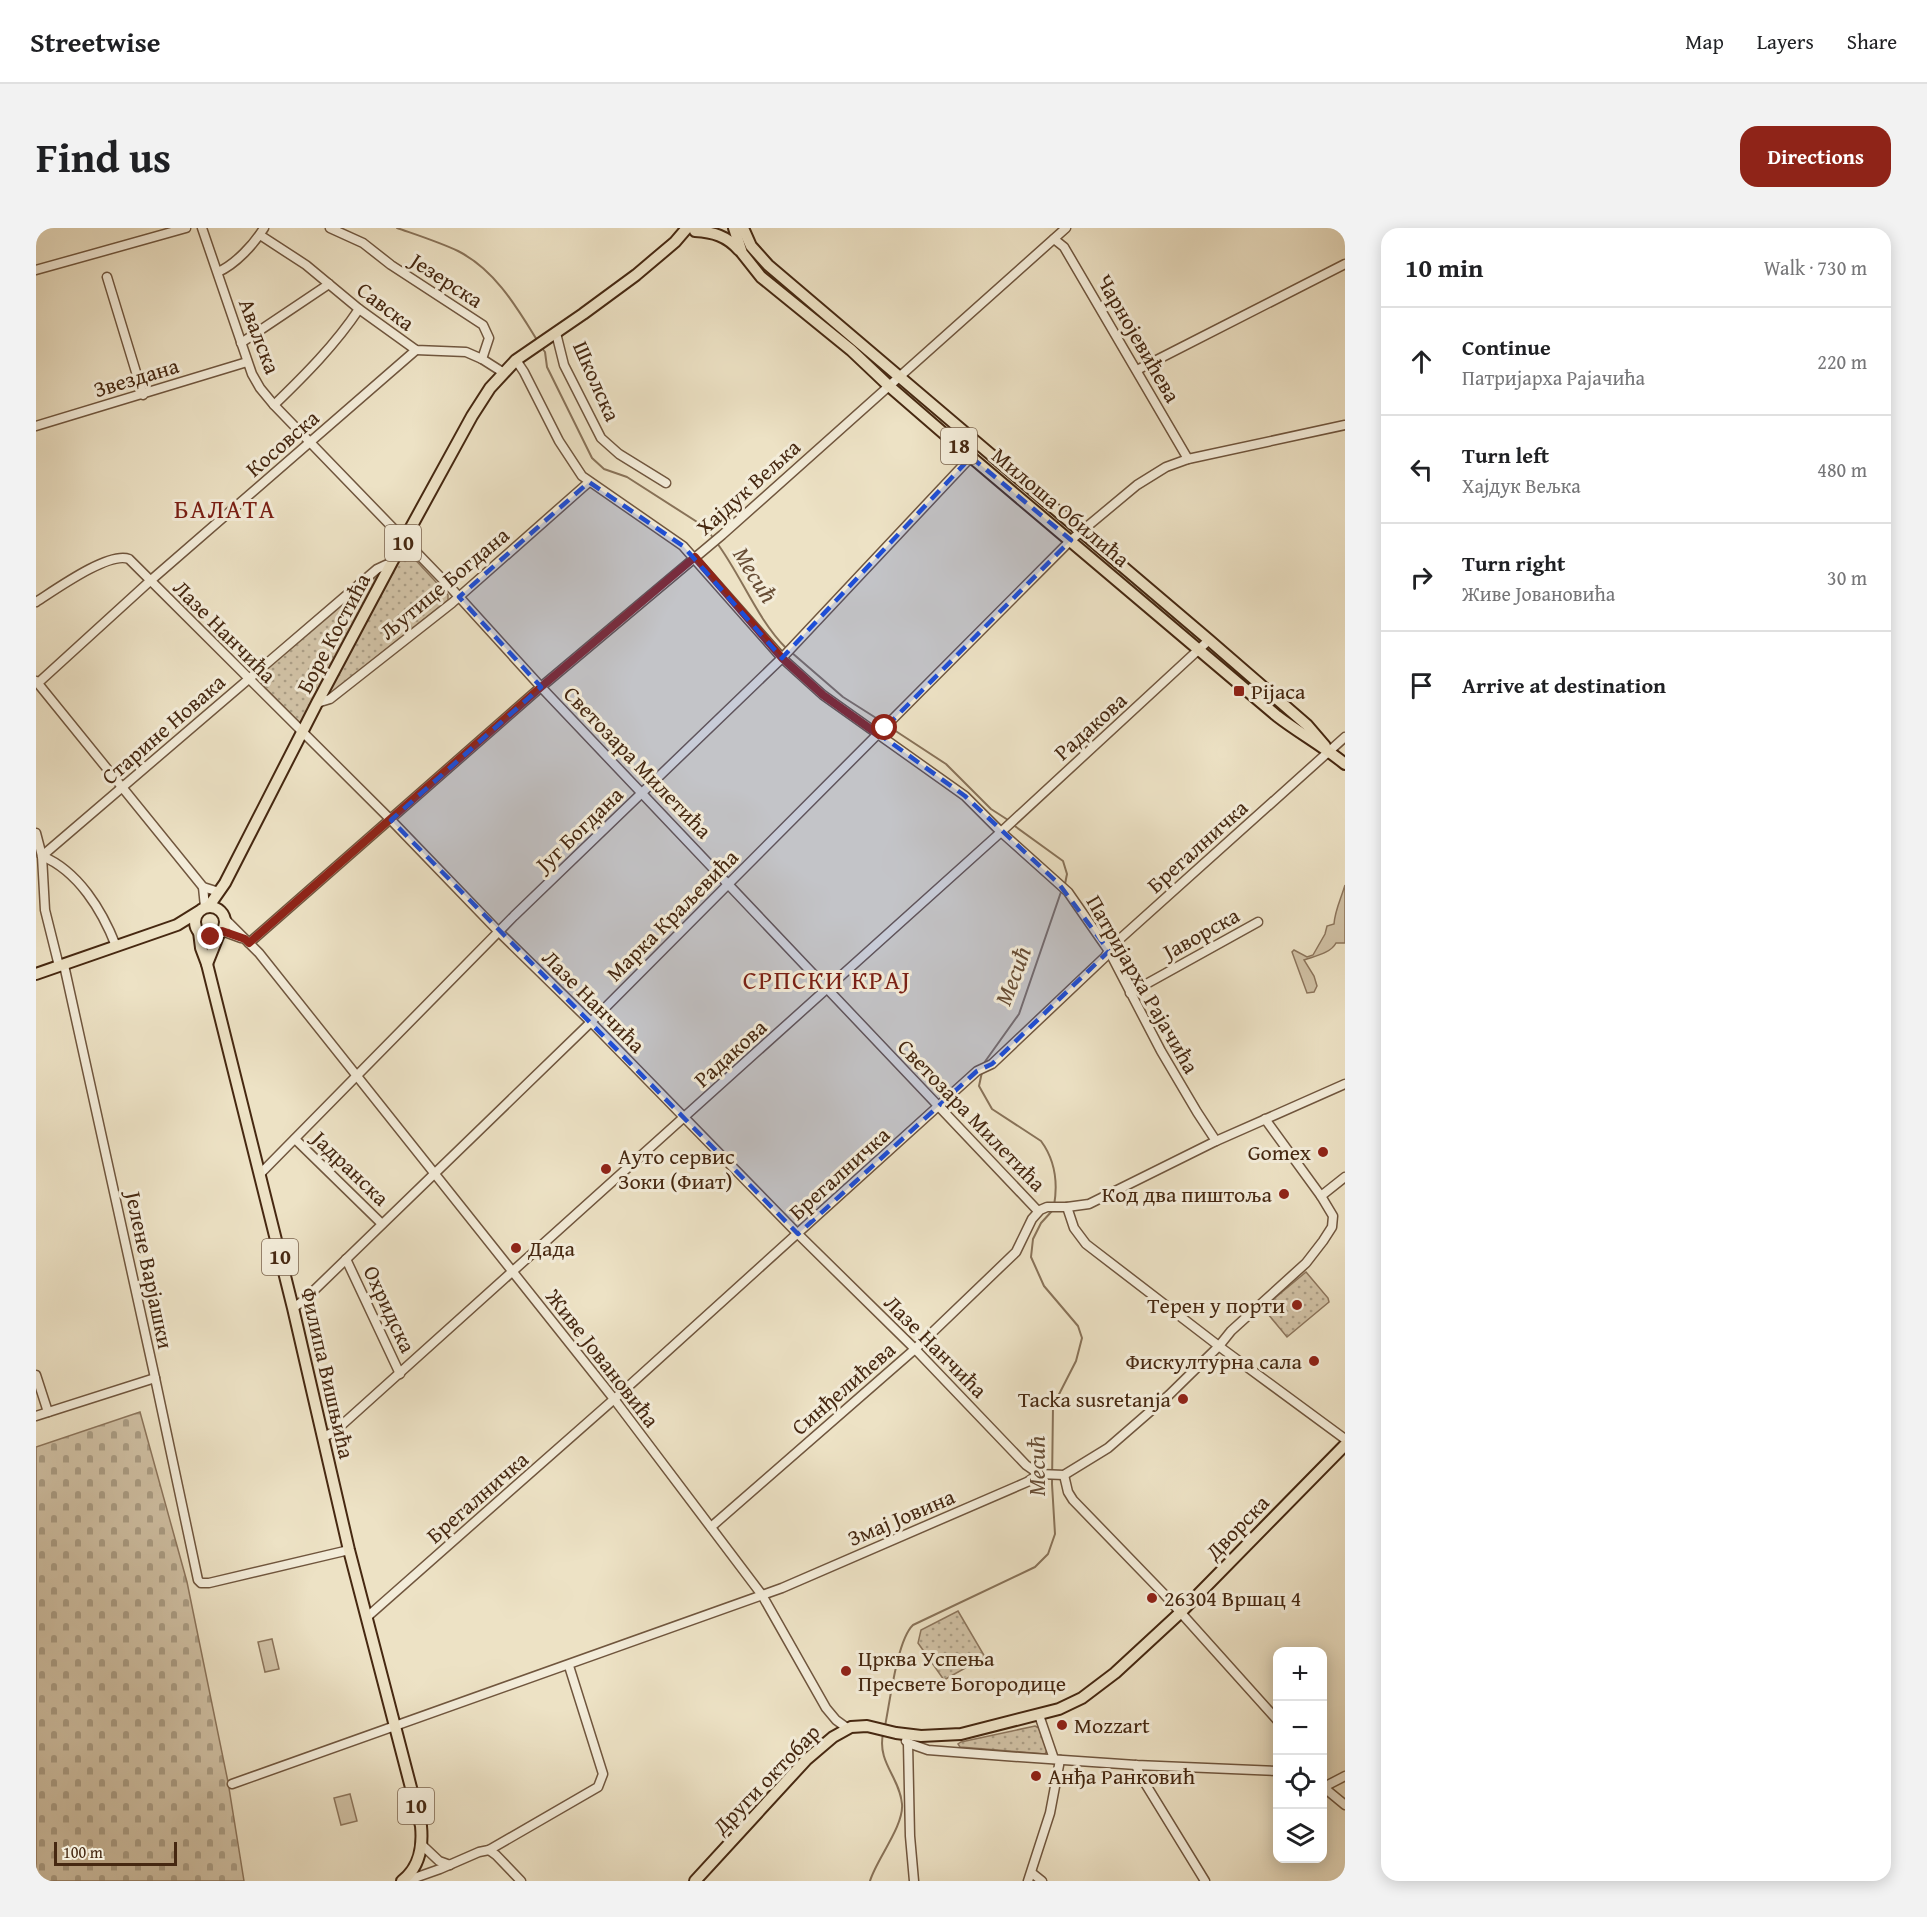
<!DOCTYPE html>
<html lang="en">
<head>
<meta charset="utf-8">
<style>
	:root { --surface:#fff; --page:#f2f2f2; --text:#202124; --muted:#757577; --line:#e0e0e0; --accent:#8f2418 }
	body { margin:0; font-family:"Gentium Book Plus",serif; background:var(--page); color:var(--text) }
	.controls { position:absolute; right:18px; bottom:18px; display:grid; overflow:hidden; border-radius:12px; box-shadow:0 3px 15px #0003 }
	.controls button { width:54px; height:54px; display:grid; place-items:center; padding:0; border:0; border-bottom:2px solid var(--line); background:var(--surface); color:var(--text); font:30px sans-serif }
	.scale { position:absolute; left:18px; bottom:15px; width:123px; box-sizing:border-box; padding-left:6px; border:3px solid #462811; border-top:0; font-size:16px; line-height:21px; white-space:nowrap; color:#462811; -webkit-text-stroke:4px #f3ecd9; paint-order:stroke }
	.stop { position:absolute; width:18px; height:18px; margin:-14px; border:4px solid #8f2418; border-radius:50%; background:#fff }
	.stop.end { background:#8f2418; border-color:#fff; box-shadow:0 2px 6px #0008 }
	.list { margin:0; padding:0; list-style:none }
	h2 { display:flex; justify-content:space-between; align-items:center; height:78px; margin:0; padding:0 24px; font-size:26px }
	h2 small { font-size:20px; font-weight:400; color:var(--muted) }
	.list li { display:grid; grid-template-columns:39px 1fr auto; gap:18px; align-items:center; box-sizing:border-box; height:108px; padding:0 24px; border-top:2px solid var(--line) }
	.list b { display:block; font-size:22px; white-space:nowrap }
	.list p { margin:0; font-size:20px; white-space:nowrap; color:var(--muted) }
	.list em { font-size:20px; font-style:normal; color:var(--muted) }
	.icon { flex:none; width:33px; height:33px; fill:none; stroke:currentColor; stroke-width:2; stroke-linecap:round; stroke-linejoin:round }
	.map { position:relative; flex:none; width:1309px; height:1653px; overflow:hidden; border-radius:18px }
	header { display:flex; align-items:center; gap:36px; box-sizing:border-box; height:84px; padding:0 30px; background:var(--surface); border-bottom:2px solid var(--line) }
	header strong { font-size:28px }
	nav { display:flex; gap:33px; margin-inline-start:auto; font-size:21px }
	.intro { display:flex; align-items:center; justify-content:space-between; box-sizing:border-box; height:144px; padding:0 36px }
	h1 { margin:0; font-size:42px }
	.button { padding:15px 27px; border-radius:18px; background:var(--accent); color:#fff; font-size:21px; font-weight:700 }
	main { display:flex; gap:36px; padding:0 36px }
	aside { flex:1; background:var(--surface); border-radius:18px; box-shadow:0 3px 15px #0003 }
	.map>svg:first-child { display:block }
</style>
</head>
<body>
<header>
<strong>Streetwise</strong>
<nav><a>Map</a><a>Layers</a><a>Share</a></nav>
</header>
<div class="intro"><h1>Find us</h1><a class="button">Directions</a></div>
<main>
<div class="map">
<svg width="1309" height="1653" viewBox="0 0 1309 1653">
	<defs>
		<pattern id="cemetery-stones" width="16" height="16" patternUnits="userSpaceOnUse" patternTransform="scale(1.5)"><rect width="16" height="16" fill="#d1c2a6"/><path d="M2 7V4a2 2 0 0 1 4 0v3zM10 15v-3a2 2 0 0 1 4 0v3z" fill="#ab9e86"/></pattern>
		<pattern id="park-dots" width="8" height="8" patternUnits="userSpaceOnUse" patternTransform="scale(1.5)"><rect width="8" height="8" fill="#d1c2a6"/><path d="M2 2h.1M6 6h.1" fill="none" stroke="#ab9e86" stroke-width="1.8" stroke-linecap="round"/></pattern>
	</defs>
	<rect width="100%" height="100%" fill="#ede2c5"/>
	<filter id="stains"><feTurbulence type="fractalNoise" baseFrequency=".00333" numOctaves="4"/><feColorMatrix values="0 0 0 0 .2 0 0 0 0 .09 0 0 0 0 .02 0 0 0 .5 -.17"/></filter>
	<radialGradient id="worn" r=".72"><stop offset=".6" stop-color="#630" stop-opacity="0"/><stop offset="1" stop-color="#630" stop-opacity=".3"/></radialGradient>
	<g fill="#d1c2a6" stroke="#8c755c" stroke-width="1.5">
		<path d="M 1309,657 L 1309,715 L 1300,715 C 1295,725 1279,728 1268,732 L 1278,748 L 1281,758 L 1278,764 L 1271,765 L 1256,724 L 1258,722 L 1271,729 L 1277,727 L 1289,706 L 1291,698 L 1298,696 C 1299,682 1305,671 1309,657 Z"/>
		<path d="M 236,1411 L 243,1441 L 229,1444 L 222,1414 Z"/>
		<path d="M 314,1566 L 321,1593 L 305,1597 L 298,1570 Z"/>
	</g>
	<path fill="url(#cemetery-stones)" stroke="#8c755c" stroke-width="1.5" d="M 104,1184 L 151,1354 L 192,1554 L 208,1653 L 0,1653 L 0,1219 Z"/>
	<g fill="url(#park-dots)" stroke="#8c755c" stroke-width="1.5">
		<path d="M 368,324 L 373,325 L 412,367 L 412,372 L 295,465 L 292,466 Z"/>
		<path d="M 341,343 L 345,345 L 264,497 L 220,453 L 219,450 Z"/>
		<path d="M 1270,1044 L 1292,1070 L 1293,1074 L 1251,1109 L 1227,1080 Z"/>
		<path d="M 922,1383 L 949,1429 L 908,1452 L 882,1415 L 885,1402 Z"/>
		<path d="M 999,1498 L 1003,1500 L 1011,1522 L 1009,1526 L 924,1519 L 922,1516 L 925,1514 Z"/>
	</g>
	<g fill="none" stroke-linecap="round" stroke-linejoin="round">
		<g stroke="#887258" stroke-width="2">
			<path d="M 361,0 C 381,7 403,14 422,23 C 459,42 480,78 501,112"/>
			<path d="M 505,119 L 509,124 L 511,139 L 556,230 L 568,241 L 591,249 L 669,299 L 678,311"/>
			<path d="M 681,315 C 706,349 721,391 750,420"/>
			<path d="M 755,424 L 807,469 L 848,495"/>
			<path d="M 852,498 L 910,536 L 955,581 L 972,592"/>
			<path d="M 976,596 L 1027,633 L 1031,646 L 1029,656"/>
			<path d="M 948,835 L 983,786 L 1026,661"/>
			<path d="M 946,844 L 943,858 L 956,881 L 1005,913 C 1019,932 1022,955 1018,978"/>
			<path d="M 849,1498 C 854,1474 861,1412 877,1397 L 999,1339 L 1012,1326 L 1019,1306 L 1016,1256 L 1017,1178 L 1040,1133 L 1046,1110 L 1042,1098 L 1008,1058 L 995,1029 L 997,1011 L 1005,995 L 1016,983"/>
			<path d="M 834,1653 C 840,1632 868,1598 866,1576 C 864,1550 841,1534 847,1506"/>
		</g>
		<g stroke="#70563e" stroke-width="11">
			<g id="minor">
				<path d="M 166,0 L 216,146 L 224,160 L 238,177 L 415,360 L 505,459 L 1002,983"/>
				<path d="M 294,0 L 327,15 L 355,37 L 447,97 L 453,110 L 446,131"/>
				<path d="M 224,7 L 270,37 L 323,81 L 380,122 L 430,124 L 446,131 L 468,145"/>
				<path d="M 1018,11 L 1028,19 L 1152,231"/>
				<path d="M 0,42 L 150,0"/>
				<path d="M 182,44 C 200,36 218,16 228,0"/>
				<path d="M 71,49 L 107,167"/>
				<path d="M 520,105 L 528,137 L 565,210 L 583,226 L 630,255"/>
				<path d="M 205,115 L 293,56"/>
				<path d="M 480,132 L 488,144 L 523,213 L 546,248 L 647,318 L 746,430 L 787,467 L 929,568 L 965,604 L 1032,664 L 1073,723 L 1125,823 L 1161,884 L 1180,913"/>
				<path d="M 1101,142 L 1309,36"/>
				<path d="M 238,177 C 269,147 299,117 323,81"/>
				<path d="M 0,198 L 211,134"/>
				<path d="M 0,374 C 19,362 73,323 93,331 L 355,592 L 463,704 L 555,794 L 762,1006 L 879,1121 L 990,1237 L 1003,1246"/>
				<path d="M 0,453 L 167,659 L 183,664"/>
				<path d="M 2,455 L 114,353 L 380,122"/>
				<path d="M 281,475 L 294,471 L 416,375 L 553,254"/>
				<path d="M 0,605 L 6,628 L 9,682 L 23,738"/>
				<path d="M 6,628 L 341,341 L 356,334"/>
				<path d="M 6,628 C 42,643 66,682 80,718"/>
				<path d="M 167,659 L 169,679"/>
				<path d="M 189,691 L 223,725 L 578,1171 L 726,1367 L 790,1480 L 800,1492 L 811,1500"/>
				<path d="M 186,703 L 205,710"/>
				<path d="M 213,715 L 505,459 L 686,307 L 1030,0"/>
				<path d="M 28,737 L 119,1150 L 162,1352 L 165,1355 L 173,1355 L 313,1322"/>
				<path d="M 1094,765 L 1222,694"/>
				<path d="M 259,911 L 346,996"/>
				<path d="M 224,946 L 478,688 L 746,430 L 935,229"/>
				<path d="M 1285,968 L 1309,949"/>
				<path d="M 1031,979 L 1038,1000 L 1050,1016 L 1188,1122 L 1309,1211"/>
				<path d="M 310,1031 L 364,1146"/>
				<path d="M 257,1080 L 267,1073 L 555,794 L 1035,312 L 1101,257 L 1130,239 L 1152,231 L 1309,197"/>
				<path d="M 0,1147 L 12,1184"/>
				<path d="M 0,1188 L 119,1150"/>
				<path d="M 287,1209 L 298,1204 L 965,604 L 1173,412"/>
				<path d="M 1028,1247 L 1032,1264 L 1037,1272 L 1128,1366 L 1242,1493"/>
				<path d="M 675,1299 L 879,1121 L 980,1024 L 996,991 L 1004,982 L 1011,979 L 1031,979 L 1053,976 L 1180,913 L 1309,856"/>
				<path d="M 331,1389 L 585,1165 L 941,843 L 956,836 L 1069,729 L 1076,718 L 1309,509"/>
				<path d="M 1003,1487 L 1018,1531"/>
				<path d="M 870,1513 L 872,1515 L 874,1608 L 878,1653"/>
				<path d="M 872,1515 L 892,1522 L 969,1528 L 1100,1537 L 1242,1543"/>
				<path d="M 1100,1537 L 1104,1547 L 1169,1653"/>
				<path d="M 196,1556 L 746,1360 L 991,1254 L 1003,1246 L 1028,1247 L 1072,1220 L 1133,1167 L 1183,1118 L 1195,1103 L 1270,1035 L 1287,1013 L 1296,999 L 1297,988 L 1285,968 L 1229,891"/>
				<path d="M 1286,1558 L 1309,1577"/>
				<path d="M 1288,1559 L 1309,1548"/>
				<path d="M 386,1617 L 403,1633 L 414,1637"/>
				<path d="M 453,1622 L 460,1627 L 485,1653"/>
				<path d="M 996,1645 L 1006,1653"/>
				<path d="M 370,1653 L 404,1641 L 443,1624 L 453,1622 L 562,1559 L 567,1546 L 533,1438"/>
				<path d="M 992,1653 L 1014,1585 L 1024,1532"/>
			</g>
		</g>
		<g stroke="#462811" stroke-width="14">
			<g id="major">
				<path d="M 698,0 L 706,25 L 725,49 L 815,122 L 853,158 L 935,229 L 1241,488 C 1263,505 1287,518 1309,536"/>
				<path d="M 707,0 L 715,18 L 732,37 L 1173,412 L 1271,497 L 1289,518"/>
				<path d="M 659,3 C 677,4 691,8 703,22"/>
				<path d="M 173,678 L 189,655 L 281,475 L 356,334 L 436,188 L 454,160 L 480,132 L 547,86 L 600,47 L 639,14 L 651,0"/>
				<circle cx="174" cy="694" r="15"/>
				<path d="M 163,704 L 165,720 L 171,736 L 257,1080 L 313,1322 L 385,1598 C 387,1619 384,1639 366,1653"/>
				<path d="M 171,736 L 183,706"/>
				<path d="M 0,746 L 141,697 L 162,684"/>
				<path d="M 659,1653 L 770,1532 L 797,1509 L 815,1499 L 831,1498 L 860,1505 L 885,1508 L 925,1506 L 1023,1481 L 1046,1470 L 1079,1445 L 1144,1385 L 1309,1217"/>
			</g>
		</g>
		<use href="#minor" stroke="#f3ecd9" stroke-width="8"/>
		<use href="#major" stroke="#ede2c5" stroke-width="10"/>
	</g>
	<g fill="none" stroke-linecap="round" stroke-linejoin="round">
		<path stroke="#8f2418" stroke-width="8" d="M 175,709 L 186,703 L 209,711 L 213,715 L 505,459 L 659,329 L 746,430 L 787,467 L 843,507 L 849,500"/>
	</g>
	<path fill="#1d4ed8" fill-opacity="0.2" stroke="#1d4ed8" stroke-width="4.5" stroke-dasharray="12 8" stroke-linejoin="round" d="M 935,229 L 1035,312 L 843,506 L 929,568 L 1023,656 L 1073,723 L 956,836 L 941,843 L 762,1006 L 355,592 L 505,459 L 423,369 L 553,254 L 647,318 L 746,430 Z"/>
	<g fill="#8f2418" stroke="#f3ecd9" stroke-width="2">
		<rect x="1197" y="457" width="12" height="12" rx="3"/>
		<circle cx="1287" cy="924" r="6"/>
		<circle cx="570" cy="941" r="6"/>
		<circle cx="1248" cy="966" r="6"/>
		<circle cx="480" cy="1020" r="6"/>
		<circle cx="1261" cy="1077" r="6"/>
		<circle cx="1278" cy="1133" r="6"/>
		<circle cx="1147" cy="1171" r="6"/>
		<circle cx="1116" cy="1370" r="6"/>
		<circle cx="810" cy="1443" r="6"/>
		<circle cx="1026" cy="1497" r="6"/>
		<circle cx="1000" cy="1548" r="6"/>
	</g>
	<g text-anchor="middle" stroke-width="6" stroke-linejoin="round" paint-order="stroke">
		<g fill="#f3ecd9" stroke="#7a634d" stroke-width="1.5">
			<rect x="905" y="200" width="36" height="36" rx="4.5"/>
			<rect x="349" y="297" width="36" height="36" rx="4.5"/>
			<rect x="226" y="1011" width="36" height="36" rx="4.5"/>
			<rect x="362" y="1560" width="36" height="36" rx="4.5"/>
		</g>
		<g font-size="21" font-weight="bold" fill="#462811">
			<text x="923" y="225">18</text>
			<text x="367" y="322">10</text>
			<text x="244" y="1036">10</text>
			<text x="380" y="1585">10</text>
		</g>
		<g font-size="22" fill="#462811" stroke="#f3ecd9">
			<text transform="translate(411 52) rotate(33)" y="8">Језерска</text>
			<text transform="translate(350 78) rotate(37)" y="8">Савска</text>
			<text transform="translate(224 108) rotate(69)" y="8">Авалска</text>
			<text transform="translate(1103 110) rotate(60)" y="8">Чарнојевићева</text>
			<text transform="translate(100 149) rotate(-17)" y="8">Звездана</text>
			<text transform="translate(561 153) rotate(66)" y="8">Школска</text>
			<text transform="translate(246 215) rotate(-41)" y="8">Косовска</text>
			<text transform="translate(712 259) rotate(-42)" y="8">Хајдук Вељка</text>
			<text transform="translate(1025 279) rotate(40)" y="8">Милоша Обилића</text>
			<text transform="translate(408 355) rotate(-40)" y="8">Љутице Богдана</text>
			<text transform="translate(189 403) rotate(45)" y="8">Лазе Нанчића</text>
			<text transform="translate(297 405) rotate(-62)" y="8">Боре Костића</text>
			<text transform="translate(1054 498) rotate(-42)" y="8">Радакова</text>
			<text transform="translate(127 501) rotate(-41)" y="8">Старине Новака</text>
			<text transform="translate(602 534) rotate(46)" y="8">Светозара Милетића</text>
			<text transform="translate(543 601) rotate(-44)" y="8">Југ Богдана</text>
			<text transform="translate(1161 618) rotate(-42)" y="8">Брегалничка</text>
			<text transform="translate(636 687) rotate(-45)" y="8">Марка Краљевића</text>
			<text transform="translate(1165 705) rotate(-29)" y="8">Јаворска</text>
			<text transform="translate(1107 756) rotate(60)" y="8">Патријарха Рајачића</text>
			<text transform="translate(558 773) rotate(45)" y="8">Лазе Нанчића</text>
			<text transform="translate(694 825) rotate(-42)" y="8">Радакова</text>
			<text transform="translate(936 887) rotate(46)" y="8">Светозара Милетића</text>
			<text transform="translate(315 940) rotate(44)" y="8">Јадранска</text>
			<text transform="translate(803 945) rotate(-42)" y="8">Брегалничка</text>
			<text transform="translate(114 1042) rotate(78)" y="8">Јелене Варјашки</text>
			<text transform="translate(354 1081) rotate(65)" y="8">Охридска</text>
			<text transform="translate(900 1118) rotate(45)" y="8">Лазе Нанчића</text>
			<text transform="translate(567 1130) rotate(52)" y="8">Живе Јовановића</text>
			<text transform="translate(292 1145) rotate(77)" y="8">Филипа Вишњића</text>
			<text transform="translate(807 1160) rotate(-41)" y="8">Синђелићева</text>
			<text transform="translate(441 1269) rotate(-41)" y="8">Брегалничка</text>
			<text transform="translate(865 1289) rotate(-23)" y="8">Змај Јовина</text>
			<text transform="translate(1201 1299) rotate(-46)" y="8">Дворска</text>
			<text transform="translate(730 1551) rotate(-46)" y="8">Други октобар</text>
		</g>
		<g font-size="22" fill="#462811" stroke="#f3ecd9" text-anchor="start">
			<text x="1215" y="471">Pijaca</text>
			<text x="1275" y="932" text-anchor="end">Gomex</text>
			<text x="582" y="936">Ауто сервис<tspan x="582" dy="25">Зоки (Фиат)</tspan></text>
			<text x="1236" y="974" text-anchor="end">Код два пиштоља</text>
			<text x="492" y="1028">Дада</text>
			<text x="1249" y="1085" text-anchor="end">Терен у порти</text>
			<text x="1266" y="1141" text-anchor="end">Фискултурна сала</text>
			<text x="1135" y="1179" text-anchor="end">Tacka susretanja</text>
			<text x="1128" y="1378">26304 Вршац 4</text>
			<text x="822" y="1438">Црква Успења<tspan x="822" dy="25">Пресвете Богородице</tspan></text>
			<text x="1038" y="1505">Mozzart</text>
			<text x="1012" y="1556">Анђа Ранковић</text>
		</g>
		<g font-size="24" font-style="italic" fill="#674d35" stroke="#f3ecd9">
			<text transform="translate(719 347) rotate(58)" y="8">Месић</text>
			<text transform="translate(977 748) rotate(-69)" y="8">Месић</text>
			<text transform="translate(1001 1238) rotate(-90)" y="8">Месић</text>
		</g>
		<g font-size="26" letter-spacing="1.5" fill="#7a1f14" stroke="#f3ecd9">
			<text x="189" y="290">БАЛАТА</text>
			<text x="791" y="761">СРПСКИ КРАЈ</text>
		</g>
	</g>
	<rect width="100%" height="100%" filter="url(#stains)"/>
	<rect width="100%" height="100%" fill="url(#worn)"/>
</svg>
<div class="controls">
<button>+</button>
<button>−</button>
<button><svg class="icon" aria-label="locate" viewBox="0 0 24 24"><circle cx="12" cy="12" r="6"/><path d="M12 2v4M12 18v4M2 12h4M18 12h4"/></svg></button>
<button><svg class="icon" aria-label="layers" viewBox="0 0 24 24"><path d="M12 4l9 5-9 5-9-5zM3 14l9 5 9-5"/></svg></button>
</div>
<div class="scale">100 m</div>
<div class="stop" style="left:849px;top:500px"></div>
<div class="stop end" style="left:175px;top:709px"></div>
</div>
<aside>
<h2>10 min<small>Walk · 730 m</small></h2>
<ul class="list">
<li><svg class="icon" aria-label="ahead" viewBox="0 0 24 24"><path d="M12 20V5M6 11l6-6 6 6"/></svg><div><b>Continue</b><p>Патријарха Рајачића</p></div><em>220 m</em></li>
<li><svg class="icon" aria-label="left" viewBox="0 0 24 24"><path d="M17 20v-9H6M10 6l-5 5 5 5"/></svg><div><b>Turn left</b><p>Хајдук Вељка</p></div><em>480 m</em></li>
<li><svg class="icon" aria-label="right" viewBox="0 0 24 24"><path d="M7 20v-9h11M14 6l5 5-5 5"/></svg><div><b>Turn right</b><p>Живе Јовановића</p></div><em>30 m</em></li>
<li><svg class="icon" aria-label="arrive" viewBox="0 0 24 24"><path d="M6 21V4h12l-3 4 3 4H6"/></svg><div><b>Arrive at destination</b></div></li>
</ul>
</aside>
</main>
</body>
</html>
